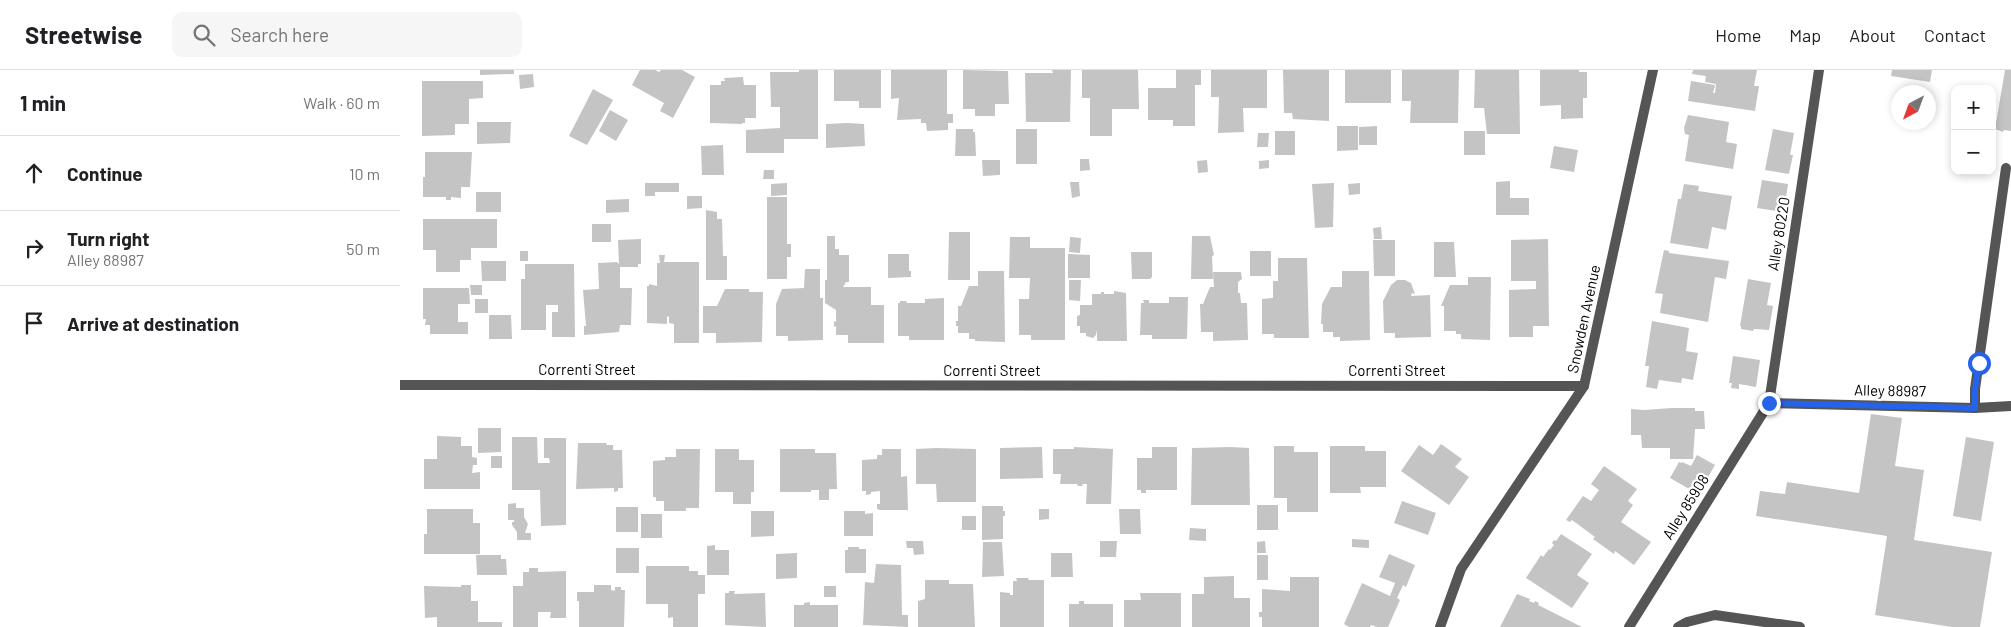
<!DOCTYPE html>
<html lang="en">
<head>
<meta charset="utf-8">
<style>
	:root { --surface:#fff; --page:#f6f6f6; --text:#202124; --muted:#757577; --line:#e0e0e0 }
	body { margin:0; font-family:Barlow,sans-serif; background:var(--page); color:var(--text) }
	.controls { position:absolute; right:15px; top:15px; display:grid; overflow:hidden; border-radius:10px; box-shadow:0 2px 8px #0003 }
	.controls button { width:45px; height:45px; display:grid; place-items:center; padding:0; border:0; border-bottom:1px solid var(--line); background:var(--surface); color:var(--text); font:25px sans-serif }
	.compass { position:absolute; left:1491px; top:15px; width:45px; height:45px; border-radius:50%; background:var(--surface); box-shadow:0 2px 8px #0003; rotate:221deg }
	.stop { position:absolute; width:15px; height:15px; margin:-11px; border:4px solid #2563eb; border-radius:50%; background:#fff }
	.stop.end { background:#2563eb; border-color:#fff; box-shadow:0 1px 5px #0008 }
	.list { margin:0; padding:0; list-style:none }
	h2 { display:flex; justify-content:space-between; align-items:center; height:65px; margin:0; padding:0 20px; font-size:21px }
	h2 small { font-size:16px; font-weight:400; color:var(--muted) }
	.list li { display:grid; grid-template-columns:32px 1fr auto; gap:15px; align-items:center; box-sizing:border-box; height:75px; padding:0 20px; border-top:1px solid var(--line) }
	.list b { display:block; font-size:19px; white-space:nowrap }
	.list p { margin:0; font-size:16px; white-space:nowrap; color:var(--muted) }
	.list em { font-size:16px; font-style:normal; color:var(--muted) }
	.icon { flex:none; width:28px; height:28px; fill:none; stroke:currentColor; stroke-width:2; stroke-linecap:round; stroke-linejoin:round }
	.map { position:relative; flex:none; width:1611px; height:557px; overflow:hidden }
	header { display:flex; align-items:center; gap:30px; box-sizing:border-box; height:70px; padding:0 25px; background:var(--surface); border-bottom:1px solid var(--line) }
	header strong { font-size:24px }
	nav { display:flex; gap:28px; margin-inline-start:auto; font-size:18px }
	.search { width:350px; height:45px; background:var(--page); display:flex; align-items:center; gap:12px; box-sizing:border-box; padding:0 18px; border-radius:10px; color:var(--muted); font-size:19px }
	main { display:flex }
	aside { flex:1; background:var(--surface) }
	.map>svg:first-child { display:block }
</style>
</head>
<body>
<header>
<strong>Streetwise</strong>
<div class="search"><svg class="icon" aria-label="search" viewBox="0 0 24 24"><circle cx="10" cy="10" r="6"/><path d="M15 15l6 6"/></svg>Search here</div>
<nav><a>Home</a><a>Map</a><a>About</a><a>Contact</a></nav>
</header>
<main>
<aside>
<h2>1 min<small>Walk · 60 m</small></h2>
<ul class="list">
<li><svg class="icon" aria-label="ahead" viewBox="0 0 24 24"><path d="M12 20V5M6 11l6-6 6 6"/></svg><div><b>Continue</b></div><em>10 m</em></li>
<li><svg class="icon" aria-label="right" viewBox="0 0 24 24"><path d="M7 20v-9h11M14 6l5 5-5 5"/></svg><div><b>Turn right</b><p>Alley 88987</p></div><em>50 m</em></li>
<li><svg class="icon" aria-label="arrive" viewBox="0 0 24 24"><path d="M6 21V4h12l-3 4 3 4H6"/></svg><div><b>Arrive at destination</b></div></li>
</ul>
</aside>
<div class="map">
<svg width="1611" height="557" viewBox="0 0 1611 557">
	<rect width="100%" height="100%" fill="#fff"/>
	<g fill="#c4c4c4">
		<path d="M 80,0 L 114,0 L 114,4 L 80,5 Z"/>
		<path d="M 240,0 L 255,0 L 259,2 L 261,0 L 282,0 L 295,7 L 273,48 L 260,41 L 264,33 L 232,15 Z"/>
		<path d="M 399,0 L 418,0 L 418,69 L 384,69 L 384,83 L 346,83 L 346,60 L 380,58 L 380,37 L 371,37 L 370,2 L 399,2 Z"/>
		<path d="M 434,0 L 481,0 L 481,38 L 459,38 L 459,31 L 434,31 Z"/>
		<path d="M 491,0 L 547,0 L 547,44 L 553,44 L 553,53 L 548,53 L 548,60 L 527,61 L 526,53 L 521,53 L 521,49 L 497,50 L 499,28 L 491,29 Z"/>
		<path d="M 563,0 L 608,1 L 609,34 L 595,34 L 595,46 L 575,46 L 575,39 L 563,39 Z"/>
		<path d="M 652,0 L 671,0 L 670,52 L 626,52 L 625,3 L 653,3 Z"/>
		<path d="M 682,0 L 738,0 L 739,39 L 712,39 L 712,66 L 690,66 L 690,28 L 682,28 Z"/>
		<path d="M 776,0 L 801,0 L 801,15 L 795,15 L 795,56 L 773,56 L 773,50 L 748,50 L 748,18 L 776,18 Z"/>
		<path d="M 811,0 L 867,0 L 867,38 L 843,38 L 844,62 L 818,63 L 819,27 L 811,27 Z"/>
		<path d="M 883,0 L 929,0 L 929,51 L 893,49 L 892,43 L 884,43 Z"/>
		<rect x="945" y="0" width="46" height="33"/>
		<path d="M 1002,0 L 1059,0 L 1058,53 L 1010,53 L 1011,31 L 1002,31 Z"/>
		<path d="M 1075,0 L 1119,0 L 1120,64 L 1087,64 L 1084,38 L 1074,38 Z"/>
		<path d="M 1140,0 L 1179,0 L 1179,2 L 1187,2 L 1187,28 L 1183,28 L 1183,48 L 1161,49 L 1161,35 L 1140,36 Z"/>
		<path d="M 1293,0 L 1357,0 L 1354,16 L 1359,16 L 1355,41 L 1288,31 L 1291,11 L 1315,15 L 1313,23 L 1315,23 L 1316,14 L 1305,12 L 1306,6 L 1292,4 Z"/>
		<path d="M 1492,0 L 1532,0 L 1530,12 L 1491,6 Z"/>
		<path d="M 1605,0 L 1611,0 L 1611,61 L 1604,60 L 1603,62 L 1595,59 Z"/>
		<path d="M 133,4 L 134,17 L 120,19 L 119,5 Z"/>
		<path d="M 343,7 L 344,15 L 356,15 L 356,48 L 345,48 L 345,53 L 342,53 L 342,54 L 310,53 L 310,15 L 321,15 L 321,11 L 325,11 L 324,8 Z"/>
		<path d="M 22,11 L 83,11 L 83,28 L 69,29 L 69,54 L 55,54 L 55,65 L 22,66 Z"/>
		<path d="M 193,19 L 213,30 L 187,75 L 169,66 Z"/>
		<path d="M 210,40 L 228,50 L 216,71 L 199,61 Z"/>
		<path d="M 1288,45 L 1329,52 L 1326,72 L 1337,74 L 1333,99 L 1285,91 L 1289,65 L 1285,64 L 1284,58 Z"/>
		<path d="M 77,52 L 111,52 L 110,73 L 77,74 Z"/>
		<path d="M 447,53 L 464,54 L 465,76 L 426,78 L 426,54 Z"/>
		<path d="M 937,56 L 958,56 L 958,80 L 937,81 Z"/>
		<path d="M 977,56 L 977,75 L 959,75 L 959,57 Z"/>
		<path d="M 556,59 L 573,59 L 573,62 L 575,62 L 576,86 L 555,86 Z"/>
		<rect x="616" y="59" width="21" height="35"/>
		<path d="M 1373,59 L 1394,63 L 1390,85 L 1393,85 L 1389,104 L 1365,100 Z"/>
		<rect x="875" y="61" width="20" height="24"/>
		<rect x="1064" y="61" width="21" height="24"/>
		<path d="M 858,63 L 869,63 L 868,77 L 857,77 Z"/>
		<path d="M 323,75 L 324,105 L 302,105 L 301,76 Z"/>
		<path d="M 1154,76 L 1178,80 L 1174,102 L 1150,98 Z"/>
		<path d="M 25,82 L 72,82 L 70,117 L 61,117 L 61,128 L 51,127 L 51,130 L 46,130 L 46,127 L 23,127 L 23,107 L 25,107 Z"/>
		<path d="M 680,89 L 689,89 L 690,100 L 680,101 Z"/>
		<path d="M 582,90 L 600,90 L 600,105 L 583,106 Z"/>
		<path d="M 807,90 L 808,102 L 798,103 L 797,91 Z"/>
		<path d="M 869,90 L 869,98 L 859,99 L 859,91 Z"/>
		<path d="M 364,100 L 374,100 L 374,109 L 363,109 Z"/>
		<path d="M 1362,110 L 1388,114 L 1384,142 L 1357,138 Z"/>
		<path d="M 1110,111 L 1110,128 L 1129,128 L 1129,145 L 1096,145 L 1096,112 Z"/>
		<path d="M 670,112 L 679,112 L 680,126 L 672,128 Z"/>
		<path d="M 245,113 L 279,113 L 279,122 L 255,122 L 255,126 L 245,126 Z"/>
		<path d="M 387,113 L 387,125 L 371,126 L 371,114 Z"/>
		<path d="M 934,113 L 933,157 L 915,158 L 912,114 Z"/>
		<path d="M 960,113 L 960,124 L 949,125 L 948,114 Z"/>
		<path d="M 1284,114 L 1299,116 L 1298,121 L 1332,126 L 1326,160 L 1312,157 L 1308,179 L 1270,173 L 1278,129 L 1281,129 Z"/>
		<rect x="76" y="122" width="25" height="20"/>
		<path d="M 287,126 L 302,126 L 302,138 L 287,139 Z"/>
		<path d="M 367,127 L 387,127 L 387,174 L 391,174 L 391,187 L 387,187 L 387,209 L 367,209 Z"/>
		<path d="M 229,129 L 229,142 L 206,143 L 206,130 Z"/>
		<path d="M 306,140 L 317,142 L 317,149 L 322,149 L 323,186 L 327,186 L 327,210 L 306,210 Z"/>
		<path d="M 23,149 L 97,149 L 97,178 L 71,178 L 71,190 L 60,190 L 60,202 L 36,202 L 36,180 L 23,180 Z"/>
		<rect x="192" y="154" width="19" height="18"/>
		<path d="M 981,157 L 982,169 L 974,169 L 973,158 Z"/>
		<path d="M 549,162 L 570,162 L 570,210 L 548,210 Z"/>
		<path d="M 427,166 L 435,166 L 435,179 L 439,179 L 439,185 L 449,185 L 449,212 L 446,212 L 443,217 L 471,217 L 471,235 L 484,235 L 484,273 L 448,273 L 448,265 L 436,265 L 436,256 L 434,257 L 434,251 L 436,252 L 436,240 L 425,233 L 425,210 L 427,210 Z"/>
		<path d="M 792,166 L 810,166 L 814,185 L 812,186 L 813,209 L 791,209 Z"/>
		<path d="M 610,167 L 630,167 L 630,178 L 665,178 L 665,270 L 631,270 L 631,265 L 619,265 L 619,229 L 629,229 L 630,208 L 609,208 Z"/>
		<path d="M 670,167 L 681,168 L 680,183 L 669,182 Z"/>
		<path d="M 241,169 L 241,194 L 238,194 L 238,197 L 220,197 L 220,218 L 232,218 L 231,255 L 220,255 L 219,262 L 184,265 L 184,256 L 186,256 L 183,220 L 199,219 L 198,193 L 217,192 L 219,194 L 218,170 Z"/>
		<path d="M 1148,169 L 1149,256 L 1133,256 L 1133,267 L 1109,267 L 1109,220 L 1136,219 L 1136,211 L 1111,211 L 1111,170 Z"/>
		<path d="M 973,170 L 995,170 L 995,206 L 974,206 Z"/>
		<path d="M 1034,172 L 1054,172 L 1056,207 L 1034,207 Z"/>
		<path d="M 1264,180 L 1269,181 L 1269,183 L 1329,191 L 1326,209 L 1315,207 L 1308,252 L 1260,243 L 1263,224 L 1255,223 Z"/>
		<rect x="120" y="181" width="8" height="10"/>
		<rect x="850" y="181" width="21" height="25"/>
		<path d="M 731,182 L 752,182 L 752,207 L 750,209 L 732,209 Z"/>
		<path d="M 488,184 L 509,184 L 509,201 L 511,201 L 511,207 L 488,208 Z"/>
		<path d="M 668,184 L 690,185 L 690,208 L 668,208 Z"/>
		<path d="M 259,185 L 265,185 L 264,192 L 299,192 L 299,273 L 274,273 L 274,254 L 269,253 L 269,246 L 267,247 L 267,254 L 247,253 L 247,216 L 249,216 L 249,214 L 257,216 L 257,193 L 260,193 Z"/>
		<path d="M 878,188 L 907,188 L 909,268 L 874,268 L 874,264 L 862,264 L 862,229 L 873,228 L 873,211 L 878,211 Z"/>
		<path d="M 81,191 L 106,191 L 106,211 L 82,211 Z"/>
		<path d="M 125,194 L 174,194 L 175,267 L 152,267 L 152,242 L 158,242 L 158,235 L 146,235 L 146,260 L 121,260 L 121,209 L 125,209 Z"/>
		<path d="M 405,199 L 420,199 L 420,228 L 423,228 L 423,270 L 388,271 L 388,266 L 376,266 L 376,234 L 382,219 L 404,218 Z"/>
		<path d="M 578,201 L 604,201 L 605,272 L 575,271 L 575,269 L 569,269 L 569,263 L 558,263 L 558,256 L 556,256 L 556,251 L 558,251 L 558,236 L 561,236 L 569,216 L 578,216 Z"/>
		<path d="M 942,201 L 969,201 L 970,270 L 940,271 L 940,267 L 933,267 L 933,262 L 923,262 L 923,254 L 921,254 L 922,234 L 931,217 L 942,217 Z"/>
		<path d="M 813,202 L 841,202 L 842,209 L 838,212 L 838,223 L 840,223 L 841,233 L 847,233 L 848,270 L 813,271 L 813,262 L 801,262 L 800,234 L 803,234 L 810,217 L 814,217 Z"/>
		<path d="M 1068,207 L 1091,207 L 1090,270 L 1061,269 L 1061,264 L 1056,264 L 1056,261 L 1044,261 L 1044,236 L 1041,236 L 1050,215 L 1068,215 Z"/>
		<path d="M 1348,209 L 1371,213 L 1367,235 L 1373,236 L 1369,260 L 1354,259 L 1353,261 L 1341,259 L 1341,256 L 1340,256 Z"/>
		<path d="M 669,210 L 681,210 L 680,231 L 669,230 Z"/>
		<path d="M 997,210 L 1005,210 L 1011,213 L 1015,224 L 1012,223 L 1011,226 L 1030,225 L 1031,267 L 995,268 L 995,263 L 984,263 L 983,231 L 991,215 Z"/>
		<path d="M 70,215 L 82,215 L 82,225 L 71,225 Z"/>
		<path d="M 23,218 L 69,218 L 70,234 L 58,234 L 58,252 L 68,252 L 68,264 L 30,264 L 30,255 L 25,255 L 26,249 L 23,249 Z"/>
		<path d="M 325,219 L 349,219 L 349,222 L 363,222 L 362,272 L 316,273 L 316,263 L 303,263 L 303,236 L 317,236 Z"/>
		<path d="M 714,221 L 726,223 L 727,271 L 697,271 L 697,260 L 696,265 L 693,268 L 686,266 L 686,263 L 680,263 L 680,256 L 677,256 L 677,246 L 680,245 L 680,235 L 692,235 L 692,224 L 701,224 L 701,222 L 704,222 L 704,224 L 714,224 Z"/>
		<path d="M 769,227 L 788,227 L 787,269 L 752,269 L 752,265 L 740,265 L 741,233 L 744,233 L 743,230 L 749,230 L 749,233 L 769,233 Z"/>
		<path d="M 544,228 L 544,270 L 509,270 L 509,266 L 498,266 L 498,233 L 500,233 L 500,231 L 506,231 L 507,233 L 525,233 L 525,229 Z"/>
		<rect x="75" y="229" width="13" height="14"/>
		<path d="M 89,245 L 111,245 L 112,269 L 89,269 Z"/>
		<path d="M 1252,251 L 1289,258 L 1286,281 L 1298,283 L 1293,310 L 1282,308 L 1281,313 L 1259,310 L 1257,319 L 1246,317 L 1249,296 L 1245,296 Z"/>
		<path d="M 1333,286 L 1360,290 L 1356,317 L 1339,314 L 1339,319 L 1331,318 L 1332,313 L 1329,313 Z"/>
		<path d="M 1272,338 L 1295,338 L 1295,341 L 1304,341 L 1305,359 L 1295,359 L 1293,389 L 1270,389 L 1270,378 L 1242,378 L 1241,365 L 1231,365 L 1231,339 L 1244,340 Z"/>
		<path d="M 1471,344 L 1502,348 L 1495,396 L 1524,400 L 1514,470 L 1592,482 L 1580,557 L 1552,557 L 1475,545 L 1487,466 L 1356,446 L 1360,421 L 1385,424 L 1387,412 L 1459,423 Z"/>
		<path d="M 78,358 L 101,358 L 101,382 L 78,383 Z"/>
		<path d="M 37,366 L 61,367 L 61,376 L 72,376 L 72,387 L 77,388 L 77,395 L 73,395 L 72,403 L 80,402 L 80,419 L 24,419 L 24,389 L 37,389 Z"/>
		<path d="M 112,367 L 137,367 L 138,393 L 150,393 L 149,388 L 144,388 L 144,368 L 166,368 L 166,455 L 141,456 L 140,420 L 112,420 Z"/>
		<path d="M 1566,367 L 1594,372 L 1581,451 L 1553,446 Z"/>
		<path d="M 178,373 L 207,373 L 206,375 L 213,375 L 213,380 L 222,380 L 223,418 L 218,418 L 218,421 L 214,422 L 214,418 L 176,419 Z"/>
		<path d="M 1041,374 L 1062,389 L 1055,397 L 1069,407 L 1049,435 L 1001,401 L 1019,375 L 1033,385 Z"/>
		<path d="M 874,376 L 894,376 L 894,382 L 918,382 L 918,442 L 887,442 L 887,428 L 874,428 Z"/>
		<path d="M 930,376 L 965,376 L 965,381 L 986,381 L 986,417 L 960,417 L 961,423 L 930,423 Z"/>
		<path d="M 642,377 L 643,408 L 600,409 L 600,378 Z"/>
		<path d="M 674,377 L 713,379 L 711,434 L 686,434 L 687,414 L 682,414 L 683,416 L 678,416 L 677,414 L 660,414 L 661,404 L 653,404 L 653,379 L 674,379 Z"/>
		<path d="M 752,377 L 777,377 L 777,420 L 746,420 L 746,423 L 741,423 L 741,420 L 737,420 L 737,388 L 752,388 Z"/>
		<path d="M 830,377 L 849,378 L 850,435 L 791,435 L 792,378 Z"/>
		<path d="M 536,378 L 576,379 L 576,432 L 537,432 L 536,414 L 516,414 L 516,379 Z"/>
		<path d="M 276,379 L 300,379 L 299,438 L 286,438 L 286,441 L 264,441 L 264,431 L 256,431 L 256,427 L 253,427 L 253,391 L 265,390 L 265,387 L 276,387 Z"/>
		<path d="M 315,379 L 339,379 L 339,390 L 354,390 L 354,422 L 351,422 L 351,434 L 333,434 L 333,422 L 315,422 Z"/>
		<path d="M 380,379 L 415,379 L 415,383 L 436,383 L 437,419 L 429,419 L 429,430 L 419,430 L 419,420 L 411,420 L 411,422 L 380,422 Z"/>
		<path d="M 482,379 L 501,379 L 501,407 L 507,406 L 508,440 L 480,440 L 477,439 L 477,434 L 480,434 L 480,421 L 471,422 L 471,424 L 466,425 L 466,421 L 462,421 L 462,390 L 477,389 L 477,385 L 482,385 Z"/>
		<path d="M 1297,385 L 1315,395 L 1298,424 L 1270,408 L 1279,392 L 1281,393 L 1282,392 L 1291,396 Z"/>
		<rect x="91" y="386" width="11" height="12"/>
		<path d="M 1204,396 L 1237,419 L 1228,431 L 1233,435 L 1221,452 L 1251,472 L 1234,495 L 1215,481 L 1214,484 L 1193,469 L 1195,467 L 1172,450 L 1170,452 L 1166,450 L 1183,426 L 1191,431 L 1199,420 L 1191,414 Z"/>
		<path d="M 1002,431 L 1036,443 L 1028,465 L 994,453 Z"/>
		<path d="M 116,433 L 116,438 L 124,438 L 124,447 L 128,454 L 125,463 L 131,463 L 131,470 L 117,470 L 117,462 L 112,455 L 112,452 L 114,452 L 114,450 L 108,450 L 108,434 Z"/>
		<rect x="857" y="435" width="21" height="25"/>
		<path d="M 582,436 L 603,436 L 603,441 L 605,441 L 605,446 L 603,446 L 603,469 L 582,470 Z"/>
		<rect x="216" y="437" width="22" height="25"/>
		<path d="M 27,439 L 73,439 L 73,453 L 80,453 L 80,484 L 24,484 L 24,464 L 27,464 Z"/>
		<path d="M 639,439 L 649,439 L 649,449 L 639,450 Z"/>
		<path d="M 719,439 L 740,439 L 741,464 L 720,464 Z"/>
		<path d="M 351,441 L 374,441 L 374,466 L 351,467 Z"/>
		<path d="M 444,441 L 465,441 L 465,444 L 473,443 L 473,466 L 444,466 Z"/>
		<rect x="241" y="444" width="21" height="24"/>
		<rect x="562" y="446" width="14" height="14"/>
		<path d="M 790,458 L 806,459 L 806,471 L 789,470 Z"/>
		<path d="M 1161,464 L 1192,484 L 1177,505 L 1189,513 L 1172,538 L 1126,508 L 1141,485 L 1143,487 L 1149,479 L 1150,480 L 1154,475 L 1152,473 L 1154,470 L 1156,471 Z"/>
		<path d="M 952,469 L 969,470 L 969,478 L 952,477 Z"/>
		<path d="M 506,471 L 523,471 L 524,484 L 514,485 L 513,478 L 507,478 Z"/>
		<path d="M 700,471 L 717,471 L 716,487 L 700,487 Z"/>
		<path d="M 865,471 L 866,483 L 857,483 L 857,472 Z"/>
		<path d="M 583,472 L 602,472 L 604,506 L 582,507 Z"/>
		<path d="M 315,475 L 315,480 L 329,480 L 329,505 L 307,505 L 307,476 Z"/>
		<path d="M 448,477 L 459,477 L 459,479 L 466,479 L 466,503 L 445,503 L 445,480 L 448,480 Z"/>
		<rect x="216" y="478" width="23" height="25"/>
		<path d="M 397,483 L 397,508 L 376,509 L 376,484 Z"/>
		<path d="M 651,483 L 672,483 L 673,507 L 651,507 Z"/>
		<path d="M 989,484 L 1015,495 L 1006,517 L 1003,515 L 997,528 L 1000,530 L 988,557 L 977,557 L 971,555 L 970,557 L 949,557 L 944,554 L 962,513 L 990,526 L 995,513 L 979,507 Z"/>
		<path d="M 76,485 L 101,485 L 101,489 L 106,489 L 107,505 L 77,505 Z"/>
		<rect x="857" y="485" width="11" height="25"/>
		<path d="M 476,494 L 501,495 L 502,545 L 508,545 L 508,557 L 463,555 L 465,512 L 474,513 Z"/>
		<path d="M 246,496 L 289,496 L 289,501 L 298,501 L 298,505 L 305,505 L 305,524 L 298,524 L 298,557 L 273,557 L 273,547 L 268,548 L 268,534 L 246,534 Z"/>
		<path d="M 129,498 L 138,498 L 138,502 L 166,501 L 166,548 L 150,548 L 151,542 L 138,542 L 138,557 L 113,557 L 113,516 L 123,516 L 123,502 L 129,502 Z"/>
		<path d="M 834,506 L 834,528 L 850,528 L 850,557 L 792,557 L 792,524 L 804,524 L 804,507 Z"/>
		<path d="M 890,507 L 919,507 L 919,557 L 862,557 L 862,547 L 859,547 L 859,542 L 862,542 L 862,519 L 890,521 Z"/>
		<path d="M 616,508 L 628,508 L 629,510 L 644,510 L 644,557 L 600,557 L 600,522 L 610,523 L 610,525 L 613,525 L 613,511 L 617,511 Z"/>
		<path d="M 525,510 L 549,510 L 549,514 L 573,514 L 575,557 L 518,557 L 518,531 L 525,529 Z"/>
		<path d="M 61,515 L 71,515 L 71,531 L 78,531 L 78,552 L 102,552 L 102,557 L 37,557 L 37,547 L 25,548 L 24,516 L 61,517 Z"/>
		<path d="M 194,515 L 211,515 L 211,520 L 215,521 L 215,517 L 221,517 L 221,520 L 225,520 L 224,557 L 179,557 L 179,531 L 177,531 L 177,522 L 194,522 Z"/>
		<rect x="424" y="516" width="12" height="11"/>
		<path d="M 329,521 L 335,521 L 334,524 L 365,523 L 366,557 L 325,555 L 325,523 L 329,523 Z"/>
		<path d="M 740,523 L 781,523 L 781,557 L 724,557 L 724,530 L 741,530 Z"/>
		<path d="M 1117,524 L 1130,529 L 1129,531 L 1134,533 L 1135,531 L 1139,533 L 1138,535 L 1182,557 L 1100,557 Z"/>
		<path d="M 679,531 L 684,531 L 684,534 L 713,534 L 713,557 L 669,557 L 669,534 L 679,534 Z"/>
		<path d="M 410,532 L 410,535 L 438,535 L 438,557 L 394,557 L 394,535 L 404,535 L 404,533 Z"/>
	</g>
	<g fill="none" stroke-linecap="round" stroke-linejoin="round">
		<g stroke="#555" stroke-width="10">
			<path d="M 1369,333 L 1575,338 L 1611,336"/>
			<path d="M 1575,338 L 1575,319 L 1606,98"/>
			<path d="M 1229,557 L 1369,333 L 1419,0"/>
			<path d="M 1278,557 L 1287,552 L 1315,545 L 1400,557"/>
		</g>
		<g stroke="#555" stroke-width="10">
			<path d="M 0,315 L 1184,316"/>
			<path d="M 1040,557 L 1061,499 L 1184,316 L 1253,0"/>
		</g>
	</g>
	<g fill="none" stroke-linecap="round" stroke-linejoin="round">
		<path stroke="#2563eb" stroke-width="6" d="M 1369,333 L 1575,338 L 1575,319 L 1579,293"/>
	</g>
	<g text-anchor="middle" stroke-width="4.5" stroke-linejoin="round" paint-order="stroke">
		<g font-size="15" fill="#000" stroke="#fff">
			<text transform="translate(1379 164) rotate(-81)" y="5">Alley 80220</text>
			<text transform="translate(1184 249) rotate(-78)" y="5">Snowden Avenue</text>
			<text x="187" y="305">Correnti Street</text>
			<text x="592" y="306">Correnti Street</text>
			<text x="997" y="306">Correnti Street</text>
			<text transform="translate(1490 321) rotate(1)" y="5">Alley 88987</text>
			<text transform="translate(1286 437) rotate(-58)" y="5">Alley 85908</text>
		</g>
	</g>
</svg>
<div class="controls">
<button>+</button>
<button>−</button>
</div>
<svg class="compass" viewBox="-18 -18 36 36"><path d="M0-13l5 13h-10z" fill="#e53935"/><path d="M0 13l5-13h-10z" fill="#757577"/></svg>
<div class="stop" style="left:1579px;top:293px"></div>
<div class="stop end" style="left:1369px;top:333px"></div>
</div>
</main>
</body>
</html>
